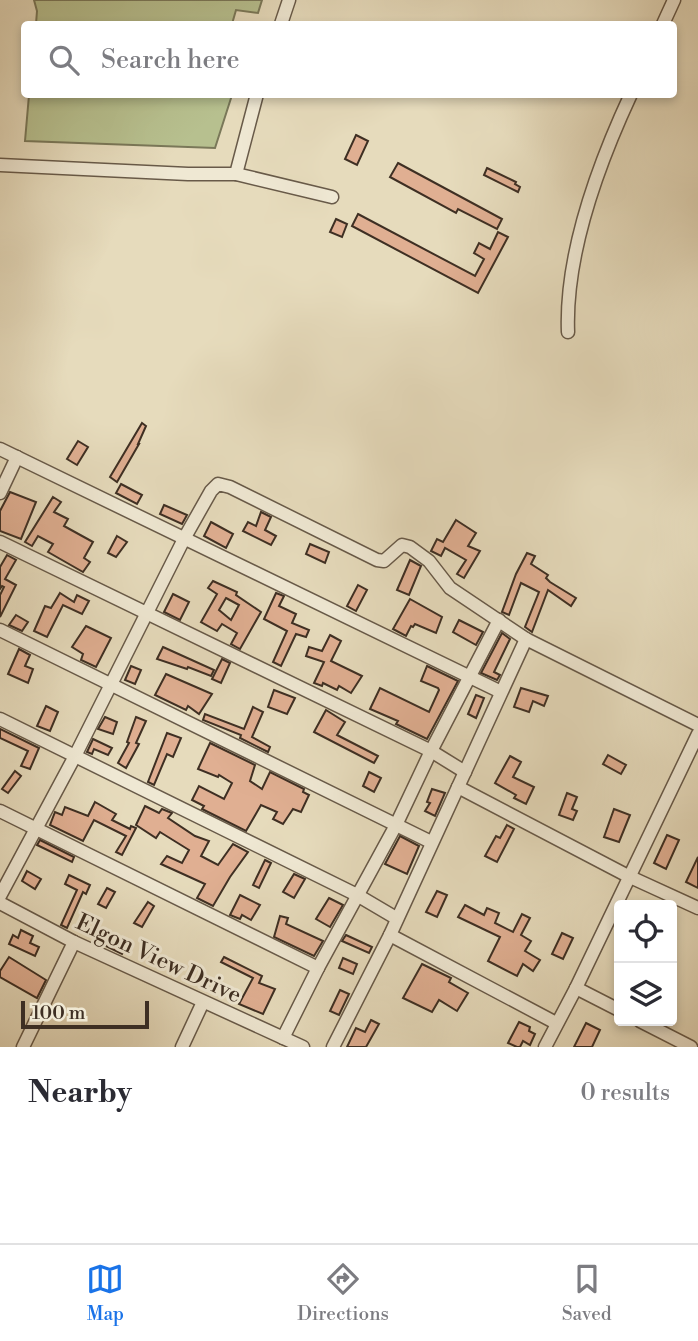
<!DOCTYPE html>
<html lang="en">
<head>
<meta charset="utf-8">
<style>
	:root { --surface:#fff; --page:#f7f7f7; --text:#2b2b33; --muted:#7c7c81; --line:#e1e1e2; --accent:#1a73e8 }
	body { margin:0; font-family:"Libre Bodoni",serif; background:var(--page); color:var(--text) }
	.controls { position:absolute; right:21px; bottom:21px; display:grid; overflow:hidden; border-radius:7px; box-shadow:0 4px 10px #0003 }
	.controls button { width:63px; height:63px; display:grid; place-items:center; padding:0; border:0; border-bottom:2px solid var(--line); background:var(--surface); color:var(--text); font:35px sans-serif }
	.scale { position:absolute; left:21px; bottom:18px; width:128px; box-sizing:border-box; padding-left:7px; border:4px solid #3e2f23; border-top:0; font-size:19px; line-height:24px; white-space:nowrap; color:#3e2f23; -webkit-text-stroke:5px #efe8d3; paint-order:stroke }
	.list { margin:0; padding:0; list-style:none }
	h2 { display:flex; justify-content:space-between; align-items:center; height:91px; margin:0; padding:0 28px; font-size:30px }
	h2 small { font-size:23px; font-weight:400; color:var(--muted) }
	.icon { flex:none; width:38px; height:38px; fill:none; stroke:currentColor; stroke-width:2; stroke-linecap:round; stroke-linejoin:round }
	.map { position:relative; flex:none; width:698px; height:1047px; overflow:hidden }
	.search { position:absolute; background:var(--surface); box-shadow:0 4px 10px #0003; left:21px; right:21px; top:21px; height:77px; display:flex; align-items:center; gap:18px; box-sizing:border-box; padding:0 24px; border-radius:7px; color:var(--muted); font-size:26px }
	.sheet { height:196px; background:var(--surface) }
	nav { display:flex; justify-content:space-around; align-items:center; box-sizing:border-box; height:98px; border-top:2px solid var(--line); background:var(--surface); font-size:19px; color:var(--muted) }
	nav a { display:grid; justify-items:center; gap:4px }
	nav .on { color:var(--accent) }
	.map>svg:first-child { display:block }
</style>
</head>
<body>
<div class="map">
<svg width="698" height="1047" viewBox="0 0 698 1047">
	<rect width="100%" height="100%" fill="#e6dbbc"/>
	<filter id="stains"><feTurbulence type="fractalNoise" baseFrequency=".00286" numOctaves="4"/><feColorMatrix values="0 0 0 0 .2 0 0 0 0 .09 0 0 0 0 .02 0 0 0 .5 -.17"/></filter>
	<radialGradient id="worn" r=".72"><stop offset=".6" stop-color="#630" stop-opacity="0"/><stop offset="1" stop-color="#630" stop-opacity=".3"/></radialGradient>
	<g fill="#b7c08f" stroke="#7a7859" stroke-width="2">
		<path d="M 34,0 L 262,0 L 258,13 L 236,10 L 232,24 L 36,24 L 37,11 Z"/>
		<path d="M 29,95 L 29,94 L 232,95 L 215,148 L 25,141 Z"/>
	</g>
	<g fill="#e0af92" stroke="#3e2f23" stroke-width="2" fill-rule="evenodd">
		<path d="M 356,135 L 368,141 L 357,165 L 345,159 Z"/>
		<path d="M 398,163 L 502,219 L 497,229 L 458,209 L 456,213 L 390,177 Z"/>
		<path d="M 487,168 L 516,182 L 515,184 L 520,187 L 518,192 L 484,175 Z"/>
		<path d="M 358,214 L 475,276 L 484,259 L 474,253 L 479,243 L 490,249 L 498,232 L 508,237 L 478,293 L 352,226 Z"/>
		<path d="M 336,219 L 347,224 L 342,237 L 330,232 Z"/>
		<path d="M 142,423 L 146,426 L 138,444 L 139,444 L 117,482 L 110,477 Z"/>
		<path d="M 78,441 L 88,447 L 77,465 L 67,459 Z"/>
		<path d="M 121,484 L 142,495 L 137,504 L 116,493 Z"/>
		<path d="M 10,492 L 36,502 L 21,539 L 0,531 L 0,511 Z"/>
		<path d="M 53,497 L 61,502 L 54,512 L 68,519 L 64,526 L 93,542 L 84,558 L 90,562 L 83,572 L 48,552 L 53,544 L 38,536 L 32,546 L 25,542 Z"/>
		<path d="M 164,505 L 187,515 L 182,524 L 160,514 Z"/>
		<path d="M 261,512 L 271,517 L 265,530 L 276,536 L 271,545 L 243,531 L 248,522 L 256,526 Z"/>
		<path d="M 456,520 L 476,533 L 468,546 L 480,551 L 464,578 L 457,574 L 466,560 L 445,548 L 441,556 L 431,551 L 437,539 L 443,542 Z"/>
		<path d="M 211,522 L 233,534 L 226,548 L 204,536 Z"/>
		<path d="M 117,536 L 127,542 L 116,557 L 108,553 Z"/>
		<path d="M 310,544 L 329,552 L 325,563 L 306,554 Z"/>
		<path d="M 527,553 L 535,556 L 531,564 L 548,575 L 546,578 L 550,582 L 576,598 L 571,606 L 548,590 L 532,632 L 525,627 L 539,592 L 521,583 L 509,615 L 502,612 L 516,574 Z"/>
		<path d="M 7,555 L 16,560 L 5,579 L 16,585 L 0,617 L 0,595 L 4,587 L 2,586 L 0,589 L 0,567 Z"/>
		<path d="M 410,560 L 421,566 L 409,595 L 397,590 Z"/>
		<path d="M 213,581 L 237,592 L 236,595 L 261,612 L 240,649 L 231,644 L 237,633 L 222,624 L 217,631 L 201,622 L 217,594 L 208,588 ZM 226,598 L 239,605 L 231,620 L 219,610 Z"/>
		<path d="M 358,585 L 367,590 L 356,611 L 347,606 Z"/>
		<path d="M 60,593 L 74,602 L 77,595 L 89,601 L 82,614 L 63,605 L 47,637 L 34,631 L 45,606 L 51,608 Z"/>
		<path d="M 276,593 L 284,596 L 279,606 L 296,614 L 292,623 L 309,630 L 306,637 L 296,634 L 281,666 L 273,662 L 287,631 L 264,619 Z"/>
		<path d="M 173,594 L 189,602 L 180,620 L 164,612 Z"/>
		<path d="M 410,599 L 442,617 L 436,633 L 415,624 L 413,627 L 411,626 L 406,636 L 393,629 Z"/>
		<path d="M 16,615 L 28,622 L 22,631 L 9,625 Z"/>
		<path d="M 459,620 L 483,632 L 476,645 L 453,632 Z"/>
		<path d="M 86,626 L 111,638 L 96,667 L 81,660 L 83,654 L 72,647 Z"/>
		<path d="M 502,633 L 510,639 L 494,672 L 500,675 L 497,680 L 481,673 Z"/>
		<path d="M 330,635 L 341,641 L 331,661 L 362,676 L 351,693 L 339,686 L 337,690 L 323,683 L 322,686 L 314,683 L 324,662 L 306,656 L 309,647 L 322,651 Z"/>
		<path d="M 163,647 L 214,670 L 211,676 L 188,667 L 187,669 L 157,659 Z"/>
		<path d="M 19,649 L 30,655 L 25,666 L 33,669 L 28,683 L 8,674 Z"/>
		<path d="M 222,659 L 230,663 L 221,683 L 212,679 Z"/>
		<path d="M 131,666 L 141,670 L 135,684 L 125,680 Z"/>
		<path d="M 427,666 L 458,681 L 427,739 L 396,724 L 398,721 L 370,709 L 380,688 L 429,712 L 439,690 L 438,688 L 421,681 Z"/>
		<path d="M 166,674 L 212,694 L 199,714 L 188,706 L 186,710 L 155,695 Z"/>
		<path d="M 521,688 L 548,696 L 544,706 L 533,701 L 529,712 L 514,707 Z"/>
		<path d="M 274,690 L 295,698 L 287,714 L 268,707 Z"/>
		<path d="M 476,695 L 484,698 L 476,718 L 468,714 Z"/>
		<path d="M 46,706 L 58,712 L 50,731 L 37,726 Z"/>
		<path d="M 253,707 L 263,712 L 252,737 L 270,747 L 268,752 L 240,738 L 241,735 L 203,720 L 205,714 L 244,729 Z"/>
		<path d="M 326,710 L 345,722 L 337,735 L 378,756 L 374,763 L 314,732 Z"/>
		<path d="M 105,717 L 117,722 L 113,734 L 98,729 Z"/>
		<path d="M 136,717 L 146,721 L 136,743 L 139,744 L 126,768 L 118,763 L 129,743 L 127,742 Z"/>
		<path d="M 0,729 L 39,748 L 30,769 L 21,766 L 28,751 L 0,738 Z"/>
		<path d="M 167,733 L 181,738 L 173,757 L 167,754 L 154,785 L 148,782 Z"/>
		<path d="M 93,739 L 112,748 L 108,755 L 94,749 L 92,754 L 87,752 Z"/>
		<path d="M 210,743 L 255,765 L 250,781 L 262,789 L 270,772 L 304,789 L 303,792 L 309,795 L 301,812 L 293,809 L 283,824 L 273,819 L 277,812 L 261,805 L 246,831 L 202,809 L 204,806 L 192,800 L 199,786 L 224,799 L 232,783 L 219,775 L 218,777 L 198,769 Z"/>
		<path d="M 608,755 L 626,765 L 621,774 L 603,764 Z"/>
		<path d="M 510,756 L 521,762 L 513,777 L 534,787 L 526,804 L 514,798 L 516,795 L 495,783 Z"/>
		<path d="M 15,771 L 21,776 L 8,793 L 2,789 Z"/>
		<path d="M 369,772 L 381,778 L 374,792 L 363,786 Z"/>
		<path d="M 432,789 L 445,793 L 435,816 L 425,811 L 430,803 L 427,802 Z"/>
		<path d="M 567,793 L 577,797 L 572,809 L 577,811 L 573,820 L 559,815 Z"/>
		<path d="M 95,802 L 116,814 L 112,820 L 130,829 L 131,826 L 136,828 L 122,855 L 116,852 L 126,836 L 94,820 L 83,841 L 50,825 L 55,812 L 62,815 L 65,807 L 88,816 Z"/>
		<path d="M 145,806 L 159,813 L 162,809 L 172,813 L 168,818 L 195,836 L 209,841 L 201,856 L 218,865 L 233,844 L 248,852 L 230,877 L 213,906 L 197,898 L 205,884 L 161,864 L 167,856 L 182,863 L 189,850 L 160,832 L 156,838 L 136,825 Z"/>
		<path d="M 614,809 L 630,815 L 619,842 L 604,837 Z"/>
		<path d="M 507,825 L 514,829 L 497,862 L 485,856 L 496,836 L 500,838 Z"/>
		<path d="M 667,835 L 679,840 L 666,869 L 654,863 Z"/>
		<path d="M 400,836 L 419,846 L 407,874 L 385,864 Z"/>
		<path d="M 40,840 L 74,857 L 72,862 L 37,845 Z"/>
		<path d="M 698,857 L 698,888 L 686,882 Z"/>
		<path d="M 265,860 L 271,863 L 259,888 L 253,885 Z"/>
		<path d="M 27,871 L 41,879 L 35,889 L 22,881 Z"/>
		<path d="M 294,874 L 305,879 L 294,898 L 283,892 Z"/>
		<path d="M 69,875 L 90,885 L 86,894 L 83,892 L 67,928 L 61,925 L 77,890 L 65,884 Z"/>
		<path d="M 107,888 L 115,892 L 106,908 L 98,904 Z"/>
		<path d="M 437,891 L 447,895 L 437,917 L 426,912 Z"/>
		<path d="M 240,895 L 260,905 L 251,920 L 242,915 L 240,919 L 230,915 Z"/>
		<path d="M 329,898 L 343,905 L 330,927 L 316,919 Z"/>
		<path d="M 148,902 L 154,906 L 142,927 L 134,923 Z"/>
		<path d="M 465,905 L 484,915 L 487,908 L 499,913 L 495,923 L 513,932 L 522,914 L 530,918 L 521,935 L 531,941 L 525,951 L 540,960 L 533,971 L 523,964 L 517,976 L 488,961 L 500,937 L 458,917 Z"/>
		<path d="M 280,916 L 288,918 L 286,924 L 323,941 L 314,956 L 274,937 Z"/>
		<path d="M 21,930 L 33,936 L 30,943 L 39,947 L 35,956 L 9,944 L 13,935 L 18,938 Z"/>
		<path d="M 562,933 L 573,938 L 563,959 L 552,954 Z"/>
		<path d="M 346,935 L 372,947 L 369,953 L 342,941 Z"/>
		<path d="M 106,936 L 126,946 L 122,954 L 102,944 Z"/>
		<path d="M 9,957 L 46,980 L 37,998 L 0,977 L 0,971 Z"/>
		<path d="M 224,957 L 262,976 L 259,983 L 275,989 L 263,1014 L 239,1004 L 253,978 L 221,962 Z"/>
		<path d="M 343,958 L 357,964 L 353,974 L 339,968 Z"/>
		<path d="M 422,964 L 451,978 L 449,982 L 468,993 L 457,1011 L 439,1000 L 432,1012 L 403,998 Z"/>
		<path d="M 340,990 L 349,994 L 339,1015 L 330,1011 Z"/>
		<path d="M 371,1020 L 379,1024 L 366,1047 L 347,1047 L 356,1028 L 365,1032 Z"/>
		<path d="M 519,1022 L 530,1027 L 529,1031 L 535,1034 L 530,1045 L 523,1041 L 520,1047 L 517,1047 L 508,1043 Z"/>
		<path d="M 586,1023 L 600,1030 L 592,1047 L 574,1047 Z"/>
	</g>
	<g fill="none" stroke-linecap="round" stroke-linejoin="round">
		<g stroke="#685a49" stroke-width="15">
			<g id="minor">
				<path d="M 281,24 L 289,0"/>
				<path d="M 663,24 L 674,0"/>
				<path d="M 0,165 L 188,174 L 236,174 L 257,94"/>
				<path d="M 236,174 L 332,197"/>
				<path d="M 568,332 C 565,254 598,165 631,94"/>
				<path d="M 0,449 L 501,692"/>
				<path d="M 0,493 L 17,457"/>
				<path d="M 0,542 L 431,751 L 465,772"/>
				<path d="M 0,630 L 431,842"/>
				<path d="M 0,719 L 357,895 L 396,918"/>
				<path d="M 458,787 L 628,876 L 698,908"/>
				<path d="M 0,811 L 318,968"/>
				<path d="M 0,896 L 75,756 L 185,537 L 211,491 L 218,484 L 230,487 L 377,560 L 384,561 L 402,545 L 410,547 L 429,561 L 450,588 L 526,639 L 698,725"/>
				<path d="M 0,903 L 74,942 L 303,1047"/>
				<path d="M 390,935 L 556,1023"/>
				<path d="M 576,988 L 619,1010"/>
				<path d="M 640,1021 L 691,1047"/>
				<path d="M 283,1038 L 318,968 L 396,825 L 431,751 L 499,620"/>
				<path d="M 23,1047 L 74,942"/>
				<path d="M 182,1047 L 203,1002"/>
				<path d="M 333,1047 L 390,935 L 526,639"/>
				<path d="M 545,1047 L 576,988 L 698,734"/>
			</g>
		</g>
		<use href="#minor" stroke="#efe8d3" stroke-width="12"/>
	</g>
	<g text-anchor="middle" stroke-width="6" stroke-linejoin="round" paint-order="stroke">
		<g font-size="23" fill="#3e2f23" stroke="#efe8d3">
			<text transform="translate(159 958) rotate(25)" y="8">Elgon View Drive</text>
		</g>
	</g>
	<rect width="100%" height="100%" filter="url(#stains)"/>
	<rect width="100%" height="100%" fill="url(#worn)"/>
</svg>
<div class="controls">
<button><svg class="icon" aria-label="locate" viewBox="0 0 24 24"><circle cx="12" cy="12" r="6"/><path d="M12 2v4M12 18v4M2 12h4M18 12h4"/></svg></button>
<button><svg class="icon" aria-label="layers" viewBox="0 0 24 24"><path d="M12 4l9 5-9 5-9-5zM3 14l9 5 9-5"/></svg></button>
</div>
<div class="scale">100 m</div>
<div class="search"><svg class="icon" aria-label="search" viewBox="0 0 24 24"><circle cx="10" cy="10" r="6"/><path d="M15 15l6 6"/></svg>Search here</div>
</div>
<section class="sheet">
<h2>Nearby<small>0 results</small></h2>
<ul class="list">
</ul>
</section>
<nav>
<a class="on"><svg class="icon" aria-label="map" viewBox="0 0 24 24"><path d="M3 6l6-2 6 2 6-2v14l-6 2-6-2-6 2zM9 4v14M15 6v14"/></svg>Map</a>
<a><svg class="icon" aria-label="directions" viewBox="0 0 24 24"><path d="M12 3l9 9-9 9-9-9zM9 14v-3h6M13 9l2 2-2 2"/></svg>Directions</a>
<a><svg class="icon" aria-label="saved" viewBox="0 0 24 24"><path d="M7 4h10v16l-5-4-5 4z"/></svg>Saved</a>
</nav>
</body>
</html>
